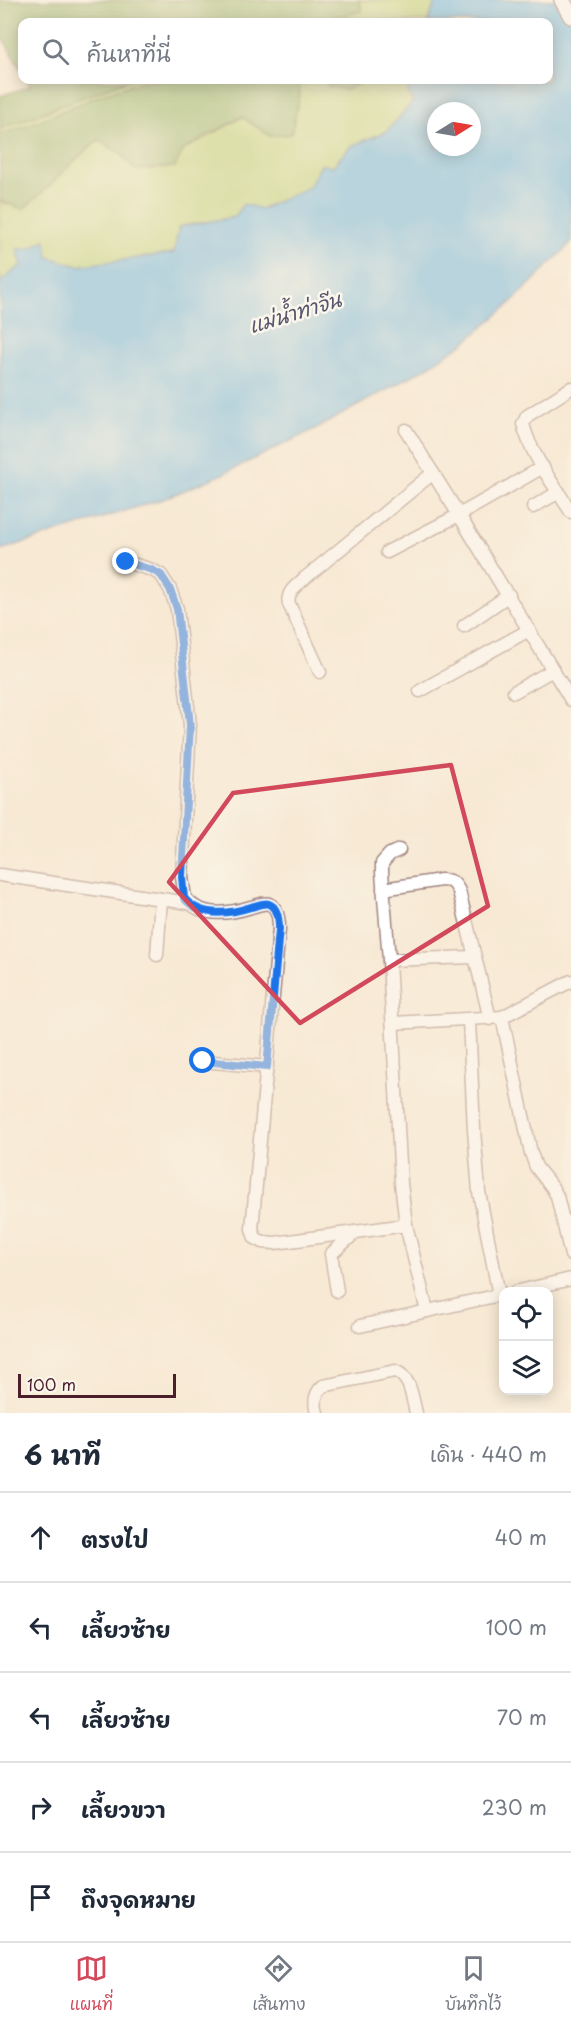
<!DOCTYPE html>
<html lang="th">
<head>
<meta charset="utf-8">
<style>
	:root { --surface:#fff; --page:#f2f2f3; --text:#1f2937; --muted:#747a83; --line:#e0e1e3; --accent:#d1495b }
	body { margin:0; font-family:"Playpen Sans","Playpen Sans Thai",sans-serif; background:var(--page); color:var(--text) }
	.controls { position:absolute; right:18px; bottom:18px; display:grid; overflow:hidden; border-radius:12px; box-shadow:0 3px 15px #0003 }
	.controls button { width:54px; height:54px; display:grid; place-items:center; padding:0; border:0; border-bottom:2px solid var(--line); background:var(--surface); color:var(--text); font:30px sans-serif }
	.compass { position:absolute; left:427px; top:102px; width:54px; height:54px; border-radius:50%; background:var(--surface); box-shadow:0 3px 15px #0003; rotate:79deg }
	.scale { position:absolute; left:18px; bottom:15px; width:158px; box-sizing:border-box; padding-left:6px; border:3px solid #4a1f2b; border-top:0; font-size:16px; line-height:21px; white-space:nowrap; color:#4a1f2b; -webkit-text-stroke:4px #fbf7ec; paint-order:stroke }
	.stop { position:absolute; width:18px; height:18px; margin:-14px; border:4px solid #1a73e8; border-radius:50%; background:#fff }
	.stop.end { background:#1a73e8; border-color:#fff; box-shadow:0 2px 6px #0008 }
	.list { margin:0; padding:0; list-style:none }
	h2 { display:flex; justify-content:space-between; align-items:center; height:78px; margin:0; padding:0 24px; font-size:26px }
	h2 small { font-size:20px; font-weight:400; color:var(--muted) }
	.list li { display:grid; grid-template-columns:39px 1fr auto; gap:18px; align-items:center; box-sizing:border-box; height:90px; padding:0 24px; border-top:2px solid var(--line) }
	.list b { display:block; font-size:22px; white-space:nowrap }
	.list em { font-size:20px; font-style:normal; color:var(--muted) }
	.icon { flex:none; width:33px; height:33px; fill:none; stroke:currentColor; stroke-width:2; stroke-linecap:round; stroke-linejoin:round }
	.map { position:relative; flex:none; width:571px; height:1413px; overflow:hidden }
	.search { position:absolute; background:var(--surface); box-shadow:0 3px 15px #0003; left:18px; right:18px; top:18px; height:66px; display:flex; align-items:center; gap:15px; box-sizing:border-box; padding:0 21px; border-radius:12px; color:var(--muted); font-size:22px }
	.sheet { height:528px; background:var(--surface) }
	nav { display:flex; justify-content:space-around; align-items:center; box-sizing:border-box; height:84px; border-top:2px solid var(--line); background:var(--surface); font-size:16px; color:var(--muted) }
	nav a { display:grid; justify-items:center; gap:3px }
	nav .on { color:var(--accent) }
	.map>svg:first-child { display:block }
</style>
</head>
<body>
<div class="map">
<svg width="571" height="1413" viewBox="0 0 571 1413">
	<rect width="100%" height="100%" fill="#fbf7ec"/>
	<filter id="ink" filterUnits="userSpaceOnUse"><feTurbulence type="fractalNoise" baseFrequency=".0167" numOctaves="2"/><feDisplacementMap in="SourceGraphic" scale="12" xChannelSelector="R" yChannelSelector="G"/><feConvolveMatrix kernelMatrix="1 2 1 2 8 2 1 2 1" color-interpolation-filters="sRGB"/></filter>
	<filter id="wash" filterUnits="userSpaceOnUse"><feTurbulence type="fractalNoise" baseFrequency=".008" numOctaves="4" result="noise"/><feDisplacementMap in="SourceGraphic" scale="24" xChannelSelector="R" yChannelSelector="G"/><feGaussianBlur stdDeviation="1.35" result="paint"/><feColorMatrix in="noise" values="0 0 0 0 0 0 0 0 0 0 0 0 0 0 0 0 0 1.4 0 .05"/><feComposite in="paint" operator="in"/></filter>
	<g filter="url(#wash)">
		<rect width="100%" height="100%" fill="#f7e9d4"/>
		<g fill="#bed67b" stroke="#847a53" stroke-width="1.5">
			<path d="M 359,0 L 436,0 L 428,22 L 317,22 L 362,11 Z"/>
			<path d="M 128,80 L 158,80 C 103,86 54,120 0,134 L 0,129 Z"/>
			<path d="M 298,80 L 324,80 L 329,86 L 352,85 L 365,80 L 408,80 L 408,92 L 413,102 L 386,132 L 351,146 L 333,166 L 321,165 L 310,187 L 261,209 L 235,217 L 179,227 L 175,253 L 78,266 L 48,257 L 45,240 L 29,249 L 22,265 L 0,282 L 0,201 L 23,208 C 50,187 71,161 98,140 L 120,153 L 136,170 L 183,150 L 242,117 L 270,136 L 300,95 Z"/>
		</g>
		<g fill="#96b76b" stroke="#706b4b" stroke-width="1.5">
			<path d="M 0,0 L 359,0 L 362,11 L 317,22 L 22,22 L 22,72 L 0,33 Z"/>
			<path d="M 27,80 L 128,80 L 0,129 L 0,96 L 30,86 Z"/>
			<path d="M 158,80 L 220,80 L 246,82 L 247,80 L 298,80 L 300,95 L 291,134 L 270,136 L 242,117 L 183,150 L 175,167 L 136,170 L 120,153 L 98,140 C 71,161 50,188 23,209 L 0,201 L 0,134 C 54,120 103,86 158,80 Z"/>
			<path d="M 324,80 L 365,80 L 346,90 L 328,86 Z"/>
		</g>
		<path fill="#6dbae7" stroke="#5c6c89" stroke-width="1.5" fill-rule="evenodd" d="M 436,0 L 571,0 L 571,243 L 510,304 L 464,343 L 424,369 L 319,427 L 223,474 L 163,499 L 0,550 L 0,282 L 22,265 L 17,249 L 29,249 L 46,240 L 48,257 L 78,266 L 174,253 L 179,227 L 235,217 L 243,204 L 262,209 L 309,187 L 321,165 L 333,166 L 351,146 L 386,132 L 413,102 L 408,92 L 408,80 L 548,80 L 548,22 L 428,22 ZM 436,111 L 472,111 L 472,147 L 436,147 Z"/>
	</g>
	<g filter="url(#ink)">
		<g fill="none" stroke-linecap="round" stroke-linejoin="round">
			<g stroke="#a08480" stroke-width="15">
				<g id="minor">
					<path d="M 571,388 L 527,416 L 523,424 C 531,455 554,485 571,512"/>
					<path d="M 543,467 L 459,515 L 571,700"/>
					<path d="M 533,507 L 559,492"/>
					<path d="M 387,552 L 459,515 L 406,430"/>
					<path d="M 126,562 L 152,570 L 161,575 L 170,589 L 177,609 L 190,725 L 182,877 L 185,898 C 201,918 229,914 251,907 C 256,906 264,902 269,904 C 278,907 279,921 279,929 L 252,1229 L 255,1238 L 263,1242 L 275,1243 L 406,1225"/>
					<path d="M 464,626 L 509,595"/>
					<path d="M 320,672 L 289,604 C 286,592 297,585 305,578 L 433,473"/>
					<path d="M 420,691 L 529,630"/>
					<path d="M 514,692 L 553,670"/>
					<path d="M 399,850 L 390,854 L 382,863 L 382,872 L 389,960 L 401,1183 L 406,1225 L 427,1311"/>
					<path d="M 0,875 L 188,903"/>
					<path d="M 383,889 L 441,880 C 452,880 454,882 459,891 L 490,1019"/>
					<path d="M 157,955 L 161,899"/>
					<path d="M 389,960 L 474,957"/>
					<path d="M 502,1017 L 531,1153 L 536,1167 L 552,1187 L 557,1196 L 571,1255"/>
					<path d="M 469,1020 L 474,1130 L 479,1192 L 499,1295"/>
					<path d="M 393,1023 L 502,1017 L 571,981"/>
					<path d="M 203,1061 L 267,1067"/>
					<path d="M 337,1291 L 331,1254 L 356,1232"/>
					<path d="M 515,1292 L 571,1279"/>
					<path d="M 360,1326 L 504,1294"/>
					<path d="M 317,1413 C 314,1403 315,1393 323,1386 L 395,1371 C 411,1377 412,1398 416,1413"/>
				</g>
			</g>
			<g stroke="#a08480" stroke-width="18">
				<path id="major" d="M 562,0 L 571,16"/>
			</g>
			<use href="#minor" stroke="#fff" stroke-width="12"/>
			<use href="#major" stroke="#fff" stroke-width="15"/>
		</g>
	</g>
	<g fill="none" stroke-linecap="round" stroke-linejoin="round" filter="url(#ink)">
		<path stroke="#1a73e8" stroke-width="8" d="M 126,562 L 152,570 L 161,575 L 170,589 L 177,609 L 190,725 L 182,877 L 184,898 C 201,918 229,914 251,907 C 256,906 264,902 269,904 C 278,907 279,921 279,929 L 267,1067 L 203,1061"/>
	</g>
	<path d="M0 0H571V1413H0ZM 451,765 L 488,906 L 300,1023 L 169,882 L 233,793 Z" fill="#f7e9d4" fill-opacity=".55" fill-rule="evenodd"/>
	<path fill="none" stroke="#d1495b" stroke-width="4.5" stroke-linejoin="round" d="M 451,765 L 488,906 L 300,1023 L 169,882 L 233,793 Z"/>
	<g text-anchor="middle" stroke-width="5" stroke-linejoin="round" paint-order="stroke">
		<g font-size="20" font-style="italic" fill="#56556d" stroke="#fbf7ec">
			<text transform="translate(295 313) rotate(-17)" y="7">แม่น้ำท่าจีน</text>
		</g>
	</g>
</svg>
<div class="controls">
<button><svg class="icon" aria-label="locate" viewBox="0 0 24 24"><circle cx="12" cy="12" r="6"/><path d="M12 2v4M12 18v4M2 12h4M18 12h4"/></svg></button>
<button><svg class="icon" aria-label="layers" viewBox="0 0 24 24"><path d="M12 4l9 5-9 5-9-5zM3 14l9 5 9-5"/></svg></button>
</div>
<svg class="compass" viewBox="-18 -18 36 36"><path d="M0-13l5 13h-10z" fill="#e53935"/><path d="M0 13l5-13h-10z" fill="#747a83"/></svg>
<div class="scale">100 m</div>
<div class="stop" style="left:203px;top:1061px"></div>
<div class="stop end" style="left:126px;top:562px"></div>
<div class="search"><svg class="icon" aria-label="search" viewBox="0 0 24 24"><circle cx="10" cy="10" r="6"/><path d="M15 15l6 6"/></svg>ค้นหาที่นี่</div>
</div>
<section class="sheet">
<h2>6 นาที<small>เดิน · 440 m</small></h2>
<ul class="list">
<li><svg class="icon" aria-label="ahead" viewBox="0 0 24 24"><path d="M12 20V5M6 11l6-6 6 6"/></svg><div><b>ตรงไป</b></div><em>40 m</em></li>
<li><svg class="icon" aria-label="left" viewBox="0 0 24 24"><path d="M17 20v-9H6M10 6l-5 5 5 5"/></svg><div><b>เลี้ยวซ้าย</b></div><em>100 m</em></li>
<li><svg class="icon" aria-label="left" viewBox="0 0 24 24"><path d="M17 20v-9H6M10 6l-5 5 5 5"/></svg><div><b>เลี้ยวซ้าย</b></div><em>70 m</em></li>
<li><svg class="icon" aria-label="right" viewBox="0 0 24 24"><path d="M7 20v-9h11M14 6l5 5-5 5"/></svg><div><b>เลี้ยวขวา</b></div><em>230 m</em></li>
<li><svg class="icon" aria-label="arrive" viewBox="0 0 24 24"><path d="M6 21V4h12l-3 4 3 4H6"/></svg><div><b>ถึงจุดหมาย</b></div></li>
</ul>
</section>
<nav>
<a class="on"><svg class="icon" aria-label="map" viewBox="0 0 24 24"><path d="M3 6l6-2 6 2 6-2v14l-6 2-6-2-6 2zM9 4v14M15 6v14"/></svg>แผนที่</a>
<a><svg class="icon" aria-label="directions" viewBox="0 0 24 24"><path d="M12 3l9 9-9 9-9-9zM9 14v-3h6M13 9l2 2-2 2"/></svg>เส้นทาง</a>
<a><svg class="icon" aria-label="saved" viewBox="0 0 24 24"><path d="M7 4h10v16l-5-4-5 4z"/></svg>บันทึกไว้</a>
</nav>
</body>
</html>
